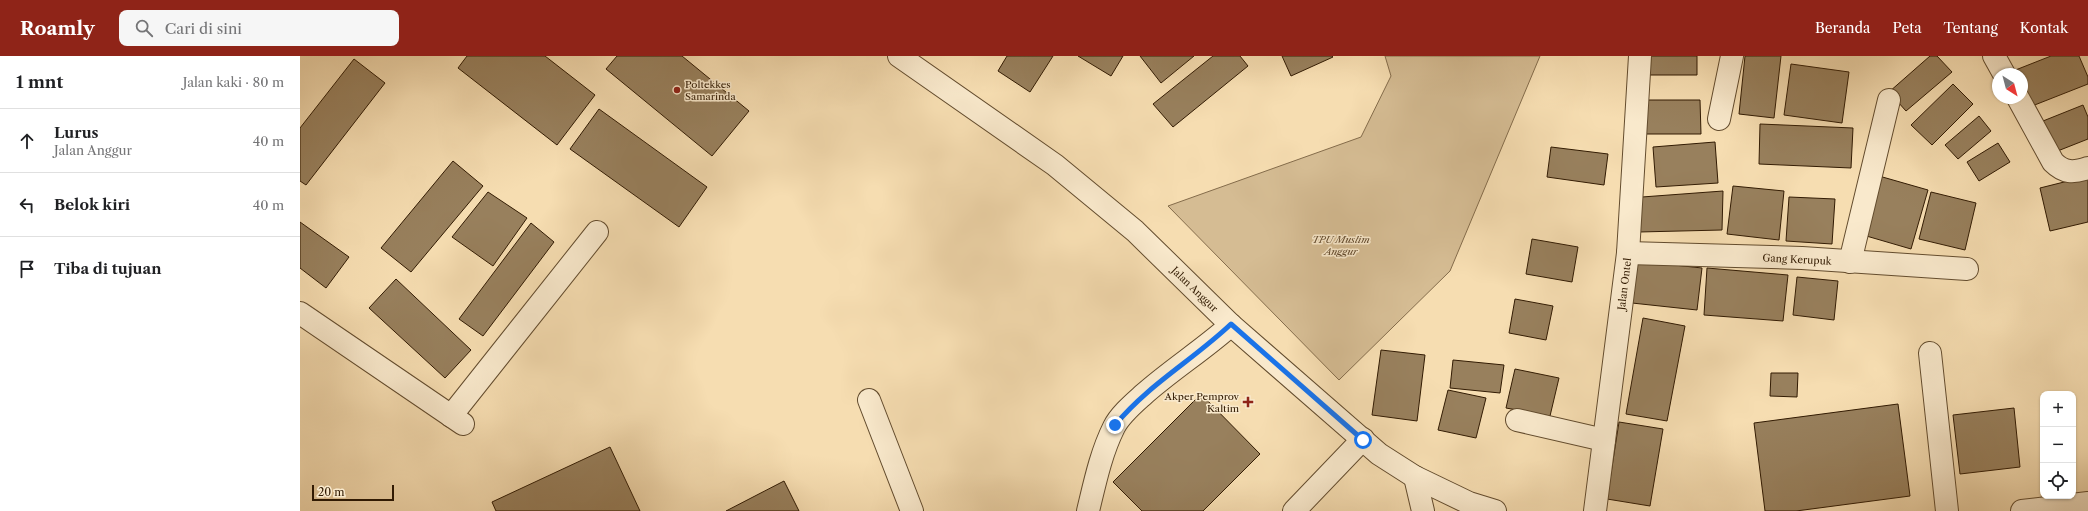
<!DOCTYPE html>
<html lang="id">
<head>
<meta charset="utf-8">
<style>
	:root { --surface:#fff; --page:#f6f6f6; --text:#202124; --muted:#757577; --line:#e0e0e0; --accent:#8f2418 }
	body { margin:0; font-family:"Libre Caslon Text",serif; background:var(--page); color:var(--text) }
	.controls { position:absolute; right:12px; bottom:12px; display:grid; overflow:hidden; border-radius:8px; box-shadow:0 1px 3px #0004 }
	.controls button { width:36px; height:36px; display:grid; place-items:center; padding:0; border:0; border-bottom:1px solid var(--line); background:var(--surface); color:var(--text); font:20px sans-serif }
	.compass { position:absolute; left:1692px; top:12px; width:36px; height:36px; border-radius:50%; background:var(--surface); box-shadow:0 1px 3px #0004; rotate:144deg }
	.scale { position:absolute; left:12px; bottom:10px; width:82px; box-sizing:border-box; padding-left:4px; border:2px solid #321b03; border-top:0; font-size:11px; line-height:14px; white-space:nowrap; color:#321b03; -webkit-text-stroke:3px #f9e9cc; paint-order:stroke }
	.stop { position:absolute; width:12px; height:12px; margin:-9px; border:3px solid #1a73e8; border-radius:50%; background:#fff }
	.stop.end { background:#1a73e8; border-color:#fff; box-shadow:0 1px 4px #0008 }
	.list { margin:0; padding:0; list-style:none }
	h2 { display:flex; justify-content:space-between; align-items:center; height:52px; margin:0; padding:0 16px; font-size:17px }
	h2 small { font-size:13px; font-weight:400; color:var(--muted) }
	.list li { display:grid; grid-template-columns:26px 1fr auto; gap:12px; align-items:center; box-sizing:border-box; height:64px; padding:0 16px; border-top:1px solid var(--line) }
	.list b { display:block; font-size:15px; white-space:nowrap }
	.list p { margin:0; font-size:13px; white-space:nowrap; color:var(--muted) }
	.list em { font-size:13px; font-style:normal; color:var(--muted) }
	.icon { flex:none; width:22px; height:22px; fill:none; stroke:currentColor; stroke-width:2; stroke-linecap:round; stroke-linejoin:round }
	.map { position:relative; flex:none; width:1788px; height:455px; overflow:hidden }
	header { display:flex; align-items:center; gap:24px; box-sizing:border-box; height:56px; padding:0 20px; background:var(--accent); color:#fff }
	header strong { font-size:19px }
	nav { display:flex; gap:22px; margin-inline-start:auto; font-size:14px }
	.search { width:280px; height:36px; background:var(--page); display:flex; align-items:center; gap:10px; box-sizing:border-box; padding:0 14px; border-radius:8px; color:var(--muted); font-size:15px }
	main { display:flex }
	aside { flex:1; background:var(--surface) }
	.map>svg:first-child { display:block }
</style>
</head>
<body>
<header>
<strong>Roamly</strong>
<div class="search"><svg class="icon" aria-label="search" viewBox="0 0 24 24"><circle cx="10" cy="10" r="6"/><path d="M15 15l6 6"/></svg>Cari di sini</div>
<nav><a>Beranda</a><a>Peta</a><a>Tentang</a><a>Kontak</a></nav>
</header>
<main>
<aside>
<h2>1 mnt<small>Jalan kaki · 80 m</small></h2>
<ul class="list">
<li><svg class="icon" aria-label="ahead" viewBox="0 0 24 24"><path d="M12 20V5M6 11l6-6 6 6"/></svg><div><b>Lurus</b><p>Jalan Anggur</p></div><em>40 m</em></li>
<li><svg class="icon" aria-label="left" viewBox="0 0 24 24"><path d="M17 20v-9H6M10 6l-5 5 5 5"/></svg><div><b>Belok kiri</b></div><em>40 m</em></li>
<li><svg class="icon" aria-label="arrive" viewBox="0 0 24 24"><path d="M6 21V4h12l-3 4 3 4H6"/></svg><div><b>Tiba di tujuan</b></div></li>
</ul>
</aside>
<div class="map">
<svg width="1788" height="455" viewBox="0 0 1788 455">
	<rect width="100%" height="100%" fill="#f6ddb1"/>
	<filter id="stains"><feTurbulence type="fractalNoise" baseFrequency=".005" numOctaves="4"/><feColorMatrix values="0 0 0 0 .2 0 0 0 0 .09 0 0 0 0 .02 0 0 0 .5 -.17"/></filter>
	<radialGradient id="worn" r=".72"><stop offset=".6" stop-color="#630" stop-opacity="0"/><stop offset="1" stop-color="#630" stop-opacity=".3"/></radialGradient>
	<path fill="#d5bc93" stroke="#846c4b" d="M 1085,0 L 1240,0 L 1150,215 L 1039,324 L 868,150 L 1061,81 L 1091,20 Z"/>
	<g fill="#98805d" stroke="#321b03">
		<path d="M 167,0 L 245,0 L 295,39 L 257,89 L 158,12 Z"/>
		<path d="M 317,0 L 382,0 L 449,55 L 412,100 L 306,13 Z"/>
		<path d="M 707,0 L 753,0 L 730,36 L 698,15 Z"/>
		<path d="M 778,0 L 823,0 L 811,20 Z"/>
		<path d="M 840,0 L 894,0 L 861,27 Z"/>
		<path d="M 913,0 L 940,0 L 948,10 L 873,71 L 853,48 Z"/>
		<path d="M 982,0 L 1032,0 L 1033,1 L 991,20 Z"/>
		<path d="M 1346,0 L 1397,0 L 1397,19 L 1345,19 Z"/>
		<path d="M 1445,0 L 1481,0 L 1474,62 L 1439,58 Z"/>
		<path d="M 1630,0 L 1637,0 L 1652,16 L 1606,55 L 1589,36 Z"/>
		<path d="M 1751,0 L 1779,0 L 1788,21 L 1788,28 L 1727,52 L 1722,39 L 1722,18 L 1714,18 L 1713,15 Z"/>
		<path d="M 54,3 L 85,27 L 6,129 L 0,125 L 0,72 Z"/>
		<path d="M 1491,8 L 1549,16 L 1542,67 L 1484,59 Z"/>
		<path d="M 1653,28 L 1673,48 L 1632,89 L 1611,69 Z"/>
		<path d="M 1343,44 L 1400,44 L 1401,78 L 1343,78 Z"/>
		<path d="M 1783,49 L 1788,61 L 1788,83 L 1750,98 L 1738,67 Z"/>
		<path d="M 299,53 L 407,131 L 379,171 L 270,93 Z"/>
		<path d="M 1679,60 L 1691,75 L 1658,103 L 1645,89 Z"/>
		<path d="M 1460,68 L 1553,72 L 1551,112 L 1459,108 Z"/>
		<path d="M 1415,86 L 1418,127 L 1356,131 L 1353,91 Z"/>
		<path d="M 1698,87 L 1710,106 L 1679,125 L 1667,106 Z"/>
		<path d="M 1251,91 L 1308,98 L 1304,129 L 1247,121 Z"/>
		<path d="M 153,105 L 183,130 L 111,216 L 81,192 Z"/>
		<path d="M 1579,120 L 1628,134 L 1611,193 L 1563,179 Z"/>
		<path d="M 1788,120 L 1788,166 L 1750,175 L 1740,132 Z"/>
		<path d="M 1433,130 L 1484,135 L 1479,184 L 1427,178 Z"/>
		<path d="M 1423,135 L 1422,174 L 1339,176 L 1342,141 Z"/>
		<path d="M 188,136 L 227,162 L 193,210 L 152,181 Z"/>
		<path d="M 1631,136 L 1676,147 L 1665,194 L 1619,183 Z"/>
		<path d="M 1489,141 L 1535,143 L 1532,188 L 1486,185 Z"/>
		<path d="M 0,166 L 49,201 L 26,232 L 0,212 Z"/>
		<path d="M 231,167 L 254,186 L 183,280 L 159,263 Z"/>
		<path d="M 1232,183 L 1278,191 L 1272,226 L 1226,218 Z"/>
		<path d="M 1337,205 L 1402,212 L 1397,254 L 1332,247 Z"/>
		<path d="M 1407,212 L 1488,219 L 1483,265 L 1404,259 Z"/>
		<path d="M 1497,221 L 1538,225 L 1534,264 L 1493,259 Z"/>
		<path d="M 96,223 L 171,294 L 145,322 L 69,252 Z"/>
		<path d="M 1215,243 L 1253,250 L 1246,284 L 1209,277 Z"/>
		<path d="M 1343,262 L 1385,270 L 1367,365 L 1326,358 Z"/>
		<path d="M 1081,294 L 1125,299 L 1117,365 L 1072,359 Z"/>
		<path d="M 1153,304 L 1204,309 L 1200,337 L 1150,332 Z"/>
		<path d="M 1215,313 L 1259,322 L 1250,360 L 1206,352 Z"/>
		<path d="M 1471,317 L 1498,317 L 1497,341 L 1470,340 Z"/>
		<path d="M 1148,334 L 1186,342 L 1176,382 L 1138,374 Z"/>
		<path d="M 901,338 L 960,398 L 903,455 L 842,455 L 813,426 Z"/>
		<path d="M 1598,348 L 1610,440 L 1496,455 L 1465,455 L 1454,367 Z"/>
		<path d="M 1714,352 L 1720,411 L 1660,418 L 1653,359 Z"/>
		<path d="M 1319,366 L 1363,373 L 1350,450 L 1307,443 Z"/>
		<path d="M 310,391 L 340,455 L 196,455 L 192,446 Z"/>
		<path d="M 484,425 L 499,455 L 426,455 Z"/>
	</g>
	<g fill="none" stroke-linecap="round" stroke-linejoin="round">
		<g stroke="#634c2e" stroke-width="24">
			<g id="minor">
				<path d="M 1694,0 L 1704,18"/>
				<path d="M 1718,42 L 1753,106 C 1764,117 1773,117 1788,112"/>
				<path d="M 1419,63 L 1432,0"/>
				<path d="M 1328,197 L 1502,202 L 1667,213"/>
				<path d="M 1550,206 L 1589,44"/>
				<path d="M 0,257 L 163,368"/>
				<path d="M 1630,297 L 1647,455"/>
				<path d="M 569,344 L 612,455"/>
				<path d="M 151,360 L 297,176"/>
				<path d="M 1217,364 L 1304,384"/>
				<path d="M 1115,421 L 1123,455"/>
				<path d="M 788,455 C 795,426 801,397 814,371 C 820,359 833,348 843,339 C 871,314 903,294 931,269"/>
				<path d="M 994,455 L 1063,383"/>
				<path d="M 1295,455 L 1328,197 L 1340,0"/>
			</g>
		</g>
		<g stroke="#634c2e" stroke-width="24">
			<g id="tertiary">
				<path d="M 599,0 L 755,109 L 835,175 L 931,269 L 1079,398 L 1115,421 L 1169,447 L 1195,455"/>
				<path d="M 1722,455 L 1788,447"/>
			</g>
		</g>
		<use href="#minor" stroke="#f9e9cc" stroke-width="22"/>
		<use href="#tertiary" stroke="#f9e9cc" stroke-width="22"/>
	</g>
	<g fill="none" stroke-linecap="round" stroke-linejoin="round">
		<path stroke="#1a73e8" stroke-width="5" d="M 815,369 C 849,328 893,304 931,268 L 1063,384"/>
	</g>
	<g fill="#8f2418" stroke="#f9e9cc" stroke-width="1.5">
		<circle cx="377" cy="34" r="4"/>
		<path d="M946 340h4v4h4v4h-4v4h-4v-4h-4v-4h4z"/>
	</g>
	<g text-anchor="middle" stroke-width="3" stroke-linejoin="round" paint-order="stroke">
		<g font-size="10" fill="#321b03" stroke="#f9e9cc" text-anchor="start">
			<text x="385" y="32">Poltekkes<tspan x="385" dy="12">Samarinda</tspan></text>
			<text x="939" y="344" text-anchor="end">Akper Pemprov<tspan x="939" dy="12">Kaltim</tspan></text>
		</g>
		<g font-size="10" font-style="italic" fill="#634b2e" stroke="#f9e9cc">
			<text x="1041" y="187">TPU Muslim<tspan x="1041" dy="12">Anggur</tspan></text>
		</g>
		<g font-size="10" fill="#321b03" stroke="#f9e9cc">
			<text transform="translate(1497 203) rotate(3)" y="4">Gang Kerupuk</text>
			<text transform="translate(1324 228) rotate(-83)" y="4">Jalan Ontel</text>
			<text transform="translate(895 233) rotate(44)" y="4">Jalan Anggur</text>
		</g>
	</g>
	<rect width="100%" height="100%" filter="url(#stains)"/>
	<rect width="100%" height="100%" fill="url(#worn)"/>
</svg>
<div class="controls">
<button>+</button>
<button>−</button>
<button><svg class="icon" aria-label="locate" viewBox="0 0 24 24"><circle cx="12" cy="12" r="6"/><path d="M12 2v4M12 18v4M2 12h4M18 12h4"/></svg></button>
</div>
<svg class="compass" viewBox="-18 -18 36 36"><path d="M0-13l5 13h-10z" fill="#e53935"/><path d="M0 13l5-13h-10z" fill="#757577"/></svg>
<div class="scale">20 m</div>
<div class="stop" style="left:1063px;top:384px"></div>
<div class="stop end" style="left:815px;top:369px"></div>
</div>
</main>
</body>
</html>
